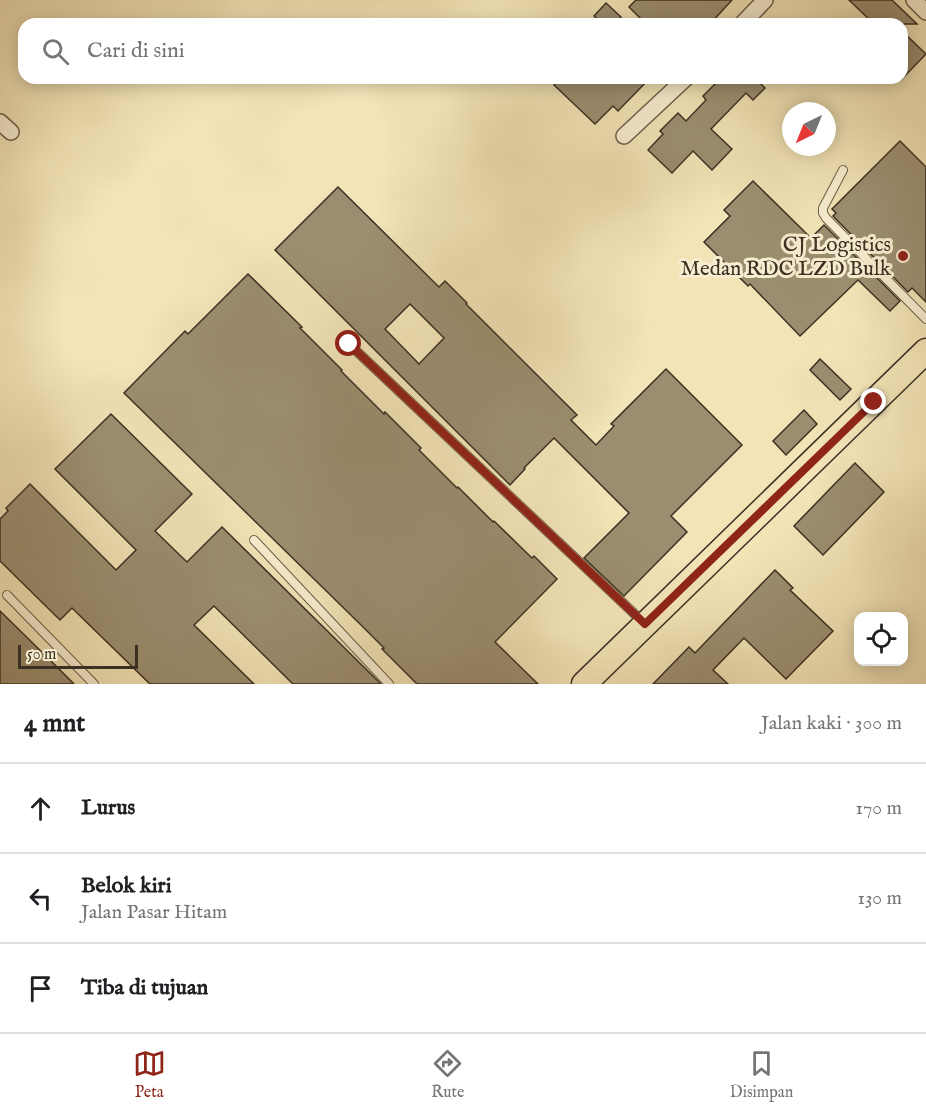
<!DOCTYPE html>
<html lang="id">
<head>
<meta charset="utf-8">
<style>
	:root { --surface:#fff; --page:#f6f6f6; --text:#202124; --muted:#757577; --line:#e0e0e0; --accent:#8f2418 }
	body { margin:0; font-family:"IM FELL English",serif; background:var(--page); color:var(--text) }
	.controls { position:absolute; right:18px; bottom:18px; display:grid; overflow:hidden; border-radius:12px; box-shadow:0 3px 15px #0003 }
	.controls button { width:54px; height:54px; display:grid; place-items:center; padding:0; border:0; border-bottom:2px solid var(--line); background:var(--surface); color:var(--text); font:30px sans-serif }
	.compass { position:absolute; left:782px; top:102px; width:54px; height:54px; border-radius:50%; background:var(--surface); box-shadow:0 3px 15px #0003; rotate:223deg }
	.scale { position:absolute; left:18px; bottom:15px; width:120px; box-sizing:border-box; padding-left:6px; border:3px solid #3c3023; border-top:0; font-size:16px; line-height:21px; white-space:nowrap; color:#3c3023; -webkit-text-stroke:4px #f7edd0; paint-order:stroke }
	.stop { position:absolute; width:18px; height:18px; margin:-14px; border:4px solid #8f2418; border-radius:50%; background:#fff }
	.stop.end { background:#8f2418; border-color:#fff; box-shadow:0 2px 6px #0008 }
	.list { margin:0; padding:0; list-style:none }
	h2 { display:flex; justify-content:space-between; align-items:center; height:78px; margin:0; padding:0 24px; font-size:26px }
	h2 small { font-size:20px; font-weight:400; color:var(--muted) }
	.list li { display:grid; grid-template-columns:39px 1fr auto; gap:18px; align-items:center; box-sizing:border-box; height:90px; padding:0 24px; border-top:2px solid var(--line) }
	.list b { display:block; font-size:22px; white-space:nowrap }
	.list p { margin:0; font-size:20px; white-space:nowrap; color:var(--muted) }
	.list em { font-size:20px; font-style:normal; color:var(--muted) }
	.icon { flex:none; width:33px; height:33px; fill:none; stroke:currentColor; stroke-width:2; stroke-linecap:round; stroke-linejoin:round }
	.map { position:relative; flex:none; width:926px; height:684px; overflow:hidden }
	.search { position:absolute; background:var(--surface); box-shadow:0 3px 15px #0003; left:18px; right:18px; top:18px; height:66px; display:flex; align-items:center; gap:15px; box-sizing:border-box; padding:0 21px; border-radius:18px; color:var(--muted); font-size:22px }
	.sheet { height:348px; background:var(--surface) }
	nav { display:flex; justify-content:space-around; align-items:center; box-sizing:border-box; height:84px; border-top:2px solid var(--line); background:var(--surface); font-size:16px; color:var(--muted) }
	nav a { display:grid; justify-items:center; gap:3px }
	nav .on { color:var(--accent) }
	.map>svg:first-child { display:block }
</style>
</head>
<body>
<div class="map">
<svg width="926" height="684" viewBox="0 0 926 684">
	<rect width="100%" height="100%" fill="#f2e4b7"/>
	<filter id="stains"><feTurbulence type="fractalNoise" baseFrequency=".00333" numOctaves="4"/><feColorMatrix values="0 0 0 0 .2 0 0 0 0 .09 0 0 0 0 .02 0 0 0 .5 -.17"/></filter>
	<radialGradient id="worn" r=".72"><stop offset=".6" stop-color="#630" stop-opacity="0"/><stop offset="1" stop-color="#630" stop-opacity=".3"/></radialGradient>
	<g fill="#9b8e70" stroke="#3c3023" stroke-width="1.5" fill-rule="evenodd">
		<path d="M 636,0 L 732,0 L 710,24 L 646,24 L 629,7 Z"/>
		<path d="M 849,0 L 892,0 L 917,24 L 874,24 Z"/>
		<path d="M 606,3 L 621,17 L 614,24 L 603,24 L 594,16 Z"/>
		<path d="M 902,31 L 926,54 L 902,79 Z"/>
		<path d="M 561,78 L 650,78 L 618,111 L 613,106 L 595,124 L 554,85 Z"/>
		<path d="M 721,78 L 755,78 L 765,88 L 753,100 L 746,93 L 711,129 L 732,149 L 712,170 L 693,151 L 672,173 L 648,150 L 663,134 L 660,131 L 678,113 L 686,121 L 706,100 L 703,96 Z"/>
		<path d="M 900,141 L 926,167 L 926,302 L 912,288 L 908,292 L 833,216 L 836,213 L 832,209 Z"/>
		<path d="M 753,181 L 811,238 L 824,225 L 900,301 L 890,311 L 858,280 L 800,336 L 750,284 L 748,286 L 704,242 L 730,216 L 724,210 Z"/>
		<path d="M 338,187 L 439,287 L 445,281 L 467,303 L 466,304 L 577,415 L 571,420 L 596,445 L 614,426 L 611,424 L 666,369 L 742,445 L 671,516 L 687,532 L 624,596 L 584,558 L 629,513 L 554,438 L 524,468 L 525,469 L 510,485 L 275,250 ZM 410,304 L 444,338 L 419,364 L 385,329 Z"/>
		<path d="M 248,274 L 302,327 L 300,328 L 342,370 L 341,371 L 384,414 L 385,412 L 421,448 L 419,450 L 457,488 L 458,487 L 493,522 L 494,521 L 532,558 L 534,556 L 557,579 L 495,642 L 538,684 L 417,684 L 382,649 L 384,648 L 360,624 L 124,393 L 185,331 L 188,334 Z"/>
		<path d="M 820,359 L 851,389 L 840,400 L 810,370 Z"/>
		<path d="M 804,410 L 817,424 L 786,455 L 773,441 Z"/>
		<path d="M 111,414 L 192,494 L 155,531 L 187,562 L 222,527 L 381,684 L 293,684 L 214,606 L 194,625 L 254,684 L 150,684 L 72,608 L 60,620 L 0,561 L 0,519 L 8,511 L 6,508 L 30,484 L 116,570 L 136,550 L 55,469 Z"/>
		<path d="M 855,463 L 884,492 L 823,555 L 794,526 Z"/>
		<path d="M 775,570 L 793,588 L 790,590 L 833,631 L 786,679 L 744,638 L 713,670 L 728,684 L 653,684 L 689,647 L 695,653 Z"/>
		<path d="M 0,611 L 52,662 L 74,684 L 0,684 Z"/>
	</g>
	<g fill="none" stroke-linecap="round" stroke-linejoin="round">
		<g stroke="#6a5d48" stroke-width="10">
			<g id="service">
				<path d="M 843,170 L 823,208 L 823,213 L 826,218 L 926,319"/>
				<path d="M 349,344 L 642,621"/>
				<path d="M 254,540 L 389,684"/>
				<path d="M 7,595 L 94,684"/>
			</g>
		</g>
		<g stroke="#6a5d48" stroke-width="18">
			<g id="minor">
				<path d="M 914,0 L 926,12"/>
				<path d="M 742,24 L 765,0"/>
				<path d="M 0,122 L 11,132"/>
				<path d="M 624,136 L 686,78"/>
			</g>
		</g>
		<g stroke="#3c3023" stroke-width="27">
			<path id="primary" d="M 584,684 L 926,351"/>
		</g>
		<use href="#service" stroke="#f7edd0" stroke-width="8"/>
		<use href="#minor" stroke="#f7edd0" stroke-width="15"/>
		<use href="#primary" stroke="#f2e4b7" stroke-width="24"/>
	</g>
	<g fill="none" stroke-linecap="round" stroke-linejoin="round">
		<path stroke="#8f2418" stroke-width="8" d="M 349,344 L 645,624 L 874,402"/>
	</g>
	<circle fill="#8f2418" stroke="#f7edd0" stroke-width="2" cx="903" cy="256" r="6"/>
	<g text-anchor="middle" stroke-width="6" stroke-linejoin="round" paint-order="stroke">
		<g font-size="21" fill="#3c3023" stroke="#f7edd0" text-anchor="end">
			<text x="891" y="251">CJ Logistics<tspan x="891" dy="24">Medan RDC LZD Bulk</tspan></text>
		</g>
	</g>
	<rect width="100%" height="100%" filter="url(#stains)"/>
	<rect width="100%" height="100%" fill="url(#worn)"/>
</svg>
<div class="controls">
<button><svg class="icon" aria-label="locate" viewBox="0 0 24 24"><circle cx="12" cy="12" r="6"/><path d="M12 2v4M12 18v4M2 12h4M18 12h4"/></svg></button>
</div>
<svg class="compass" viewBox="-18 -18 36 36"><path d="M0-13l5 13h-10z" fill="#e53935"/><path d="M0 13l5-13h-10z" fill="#757577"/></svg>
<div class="scale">50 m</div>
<div class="stop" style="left:349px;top:344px"></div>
<div class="stop end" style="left:874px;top:402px"></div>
<div class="search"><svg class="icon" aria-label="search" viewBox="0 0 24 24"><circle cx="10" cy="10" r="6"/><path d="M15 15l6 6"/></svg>Cari di sini</div>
</div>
<section class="sheet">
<h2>4 mnt<small>Jalan kaki · 300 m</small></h2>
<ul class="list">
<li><svg class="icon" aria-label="ahead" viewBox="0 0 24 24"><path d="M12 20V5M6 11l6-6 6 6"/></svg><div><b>Lurus</b></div><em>170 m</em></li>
<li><svg class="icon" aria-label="left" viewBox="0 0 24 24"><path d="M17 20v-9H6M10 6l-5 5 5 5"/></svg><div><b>Belok kiri</b><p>Jalan Pasar Hitam</p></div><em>130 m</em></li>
<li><svg class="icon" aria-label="arrive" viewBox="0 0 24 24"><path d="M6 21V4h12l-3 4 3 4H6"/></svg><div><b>Tiba di tujuan</b></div></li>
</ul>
</section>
<nav>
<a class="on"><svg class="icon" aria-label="map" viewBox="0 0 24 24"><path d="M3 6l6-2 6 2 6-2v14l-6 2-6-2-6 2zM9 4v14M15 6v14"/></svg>Peta</a>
<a><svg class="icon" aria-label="directions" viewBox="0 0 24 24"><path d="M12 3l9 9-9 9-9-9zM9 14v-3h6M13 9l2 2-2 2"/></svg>Rute</a>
<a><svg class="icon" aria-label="saved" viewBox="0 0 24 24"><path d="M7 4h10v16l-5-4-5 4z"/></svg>Disimpan</a>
</nav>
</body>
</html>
